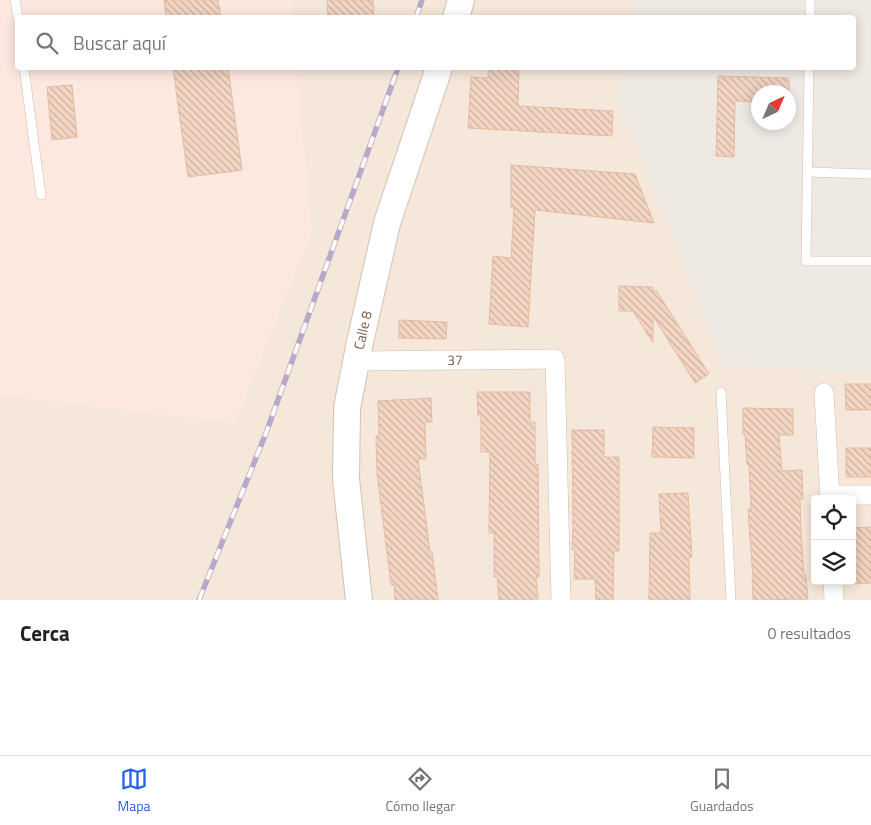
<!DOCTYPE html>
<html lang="es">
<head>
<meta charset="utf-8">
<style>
	:root { --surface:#fff; --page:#f6f6f6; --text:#222; --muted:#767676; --line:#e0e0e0; --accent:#2563eb }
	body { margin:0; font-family:"Titillium Web",sans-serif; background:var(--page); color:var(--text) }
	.controls { position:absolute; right:15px; bottom:15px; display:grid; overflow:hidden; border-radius:5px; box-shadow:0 2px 12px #0003 }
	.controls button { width:45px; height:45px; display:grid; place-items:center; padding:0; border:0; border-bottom:1px solid var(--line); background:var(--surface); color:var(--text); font:25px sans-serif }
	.compass { position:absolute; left:751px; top:85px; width:45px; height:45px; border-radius:50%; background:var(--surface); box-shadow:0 2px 12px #0003; rotate:44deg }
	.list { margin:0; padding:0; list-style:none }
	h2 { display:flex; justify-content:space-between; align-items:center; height:65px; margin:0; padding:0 20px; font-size:21px }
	h2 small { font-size:16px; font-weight:400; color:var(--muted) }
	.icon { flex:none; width:28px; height:28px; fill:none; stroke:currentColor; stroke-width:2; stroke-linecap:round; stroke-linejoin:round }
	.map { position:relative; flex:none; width:871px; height:600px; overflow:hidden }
	.search { position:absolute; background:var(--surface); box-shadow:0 2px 12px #0003; left:15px; right:15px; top:15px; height:55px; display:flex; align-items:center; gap:12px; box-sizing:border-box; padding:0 18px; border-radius:5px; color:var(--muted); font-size:19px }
	.sheet { height:155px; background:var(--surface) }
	nav { display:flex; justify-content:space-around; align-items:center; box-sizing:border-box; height:70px; border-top:1px solid var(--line); background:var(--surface); font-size:14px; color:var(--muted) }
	nav a { display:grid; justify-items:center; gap:2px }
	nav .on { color:var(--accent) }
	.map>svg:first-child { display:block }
</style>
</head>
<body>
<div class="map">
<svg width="871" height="600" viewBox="0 0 871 600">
	<defs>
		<pattern id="building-back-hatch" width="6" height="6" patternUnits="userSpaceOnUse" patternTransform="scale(1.25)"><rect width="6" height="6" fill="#f3d5c3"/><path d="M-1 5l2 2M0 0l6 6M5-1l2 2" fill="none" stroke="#cab0a1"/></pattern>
	</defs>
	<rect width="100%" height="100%" fill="#fdf6ec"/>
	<path fill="#f5e8da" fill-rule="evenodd" d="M 0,0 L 871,0 L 871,600 L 0,600 ZM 18,18 L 854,18 L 854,68 L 18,68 ZM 758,92 L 788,92 L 788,122 L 758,122 ZM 815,499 L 852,499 L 852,581 L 815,581 Z"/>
	<path fill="#fde8e0" d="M 0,0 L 292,0 L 292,17 L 18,18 L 18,68 L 296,68 L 312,231 L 235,423 L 0,395 Z"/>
	<path fill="#efe9e4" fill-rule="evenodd" d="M 636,0 L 871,0 L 871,372 L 723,366 L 617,98 L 623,68 L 854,68 L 854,18 L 632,17 ZM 758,92 L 788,92 L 788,122 L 758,122 Z"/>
	<g fill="url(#building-back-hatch)" stroke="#e6bba3">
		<path d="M 164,0 L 218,0 L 221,18 L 166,18 Z"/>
		<path d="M 327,0 L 373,0 L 374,18 L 328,18 Z"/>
		<path d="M 173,68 L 228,68 L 242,170 L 188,177 Z"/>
		<path d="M 488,68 L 519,68 L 518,106 L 613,111 L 612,136 L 468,128 L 471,77 L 488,78 Z"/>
		<path d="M 718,76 L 789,78 L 789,103 L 788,92 L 758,92 L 758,102 L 735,101 L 734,157 L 716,156 Z"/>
		<path d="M 72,85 L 77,137 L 52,140 L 47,87 Z"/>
		<path d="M 511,165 L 635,174 L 654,223 L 535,210 L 528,327 L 489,324 L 493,256 L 511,258 L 514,208 L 511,208 Z"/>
		<path d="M 619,286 L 653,287 L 653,292 L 656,290 L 709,374 L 695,383 L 653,316 L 653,343 L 633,311 L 619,311 Z"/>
		<path d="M 399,320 L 447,322 L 446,339 L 399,338 Z"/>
		<path d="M 845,384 L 871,384 L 871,410 L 846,410 Z"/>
		<path d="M 477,392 L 530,392 L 530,422 L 535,422 L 535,464 L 538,464 L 539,577 L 536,577 L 538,600 L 499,600 L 497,577 L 494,577 L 494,533 L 489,533 L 490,452 L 481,452 L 481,416 L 478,416 Z"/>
		<path d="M 431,398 L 432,422 L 425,422 L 426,459 L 418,459 L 430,552 L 432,552 L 438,600 L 395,600 L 394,584 L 391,585 L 377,474 L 376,436 L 379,436 L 378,401 Z"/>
		<path d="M 743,408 L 793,409 L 793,435 L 779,435 L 782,471 L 802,470 L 803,499 L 800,499 L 801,532 L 804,575 L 806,575 L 808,599 L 753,600 L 752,579 L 753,579 L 748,509 L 751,509 L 749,464 L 747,465 L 745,434 L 743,434 Z"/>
		<path d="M 653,427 L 694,428 L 694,458 L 652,457 Z"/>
		<path d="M 572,430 L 604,430 L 604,457 L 619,457 L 619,551 L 614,551 L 613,600 L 596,600 L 595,579 L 574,579 L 575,550 L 572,550 L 573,528 Z"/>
		<rect x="846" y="448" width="25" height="29"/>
		<path d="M 688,493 L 692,557 L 689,557 L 690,600 L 649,600 L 650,533 L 661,533 L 659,494 Z"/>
		<path d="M 871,527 L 871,583 L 852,584 L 852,528 Z"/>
	</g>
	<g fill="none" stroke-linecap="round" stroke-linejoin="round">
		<g stroke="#d1beb0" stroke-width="10">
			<g id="lane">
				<path d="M 15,0 L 18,18"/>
				<path d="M 810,18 L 810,0"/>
				<path d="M 24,68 L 41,195"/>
				<path d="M 809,68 L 806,261 L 871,261"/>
				<path d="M 808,172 L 871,174"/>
				<path d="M 721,392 L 731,600"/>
			</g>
		</g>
		<g stroke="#d1beb0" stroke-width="20">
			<g id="street">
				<path id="s1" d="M 355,361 L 555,359 L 561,600"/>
				<path d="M 824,393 L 830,499"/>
				<path d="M 830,495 L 871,495"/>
				<path d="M 833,581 L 834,600"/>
			</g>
		</g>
		<g stroke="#d6c0b0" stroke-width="28">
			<g id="secondary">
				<path d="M 456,18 L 461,0"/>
				<path id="s2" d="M 359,600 L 346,479 L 347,408 L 360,342 L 387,223 L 439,68"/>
			</g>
		</g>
		<use href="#lane" stroke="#fff" stroke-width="9"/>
		<use href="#street" stroke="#fff" stroke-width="19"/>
		<use href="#secondary" stroke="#fff" stroke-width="26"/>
		<g stroke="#b9a8c9" stroke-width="5.5">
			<g id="rail">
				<path d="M 416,18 L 422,0"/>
				<path d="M 199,600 L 266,433 L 398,68"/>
			</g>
		</g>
		<use href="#rail" stroke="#fffaf3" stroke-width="4" stroke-dasharray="11" stroke-linecap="butt"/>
	</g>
	<g text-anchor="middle" stroke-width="4" stroke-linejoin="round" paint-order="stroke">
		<g font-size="14" fill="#7a5c4d" stroke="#fffaf3">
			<text dy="5" stroke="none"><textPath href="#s2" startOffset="272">Calle 8</textPath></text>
			<text dy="5" stroke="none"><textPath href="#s1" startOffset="100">37</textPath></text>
		</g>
	</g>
</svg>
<div class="controls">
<button><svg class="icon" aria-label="locate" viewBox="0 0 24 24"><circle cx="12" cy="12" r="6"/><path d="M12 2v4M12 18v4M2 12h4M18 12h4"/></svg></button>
<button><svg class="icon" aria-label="layers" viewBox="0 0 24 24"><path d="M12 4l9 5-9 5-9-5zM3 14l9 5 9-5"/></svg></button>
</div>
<svg class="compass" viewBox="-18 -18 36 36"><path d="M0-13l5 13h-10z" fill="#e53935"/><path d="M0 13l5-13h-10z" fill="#767676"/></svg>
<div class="search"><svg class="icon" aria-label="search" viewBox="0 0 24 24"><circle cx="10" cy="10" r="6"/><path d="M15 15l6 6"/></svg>Buscar aquí</div>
</div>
<section class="sheet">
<h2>Cerca<small>0 resultados</small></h2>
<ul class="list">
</ul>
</section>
<nav>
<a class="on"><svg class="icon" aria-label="map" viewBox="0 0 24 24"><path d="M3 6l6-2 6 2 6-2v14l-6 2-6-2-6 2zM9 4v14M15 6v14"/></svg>Mapa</a>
<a><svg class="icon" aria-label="directions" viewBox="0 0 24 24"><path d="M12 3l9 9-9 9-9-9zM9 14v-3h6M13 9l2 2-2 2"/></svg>Cómo llegar</a>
<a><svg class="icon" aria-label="saved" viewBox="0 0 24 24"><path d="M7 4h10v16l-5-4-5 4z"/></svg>Guardados</a>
</nav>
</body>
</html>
